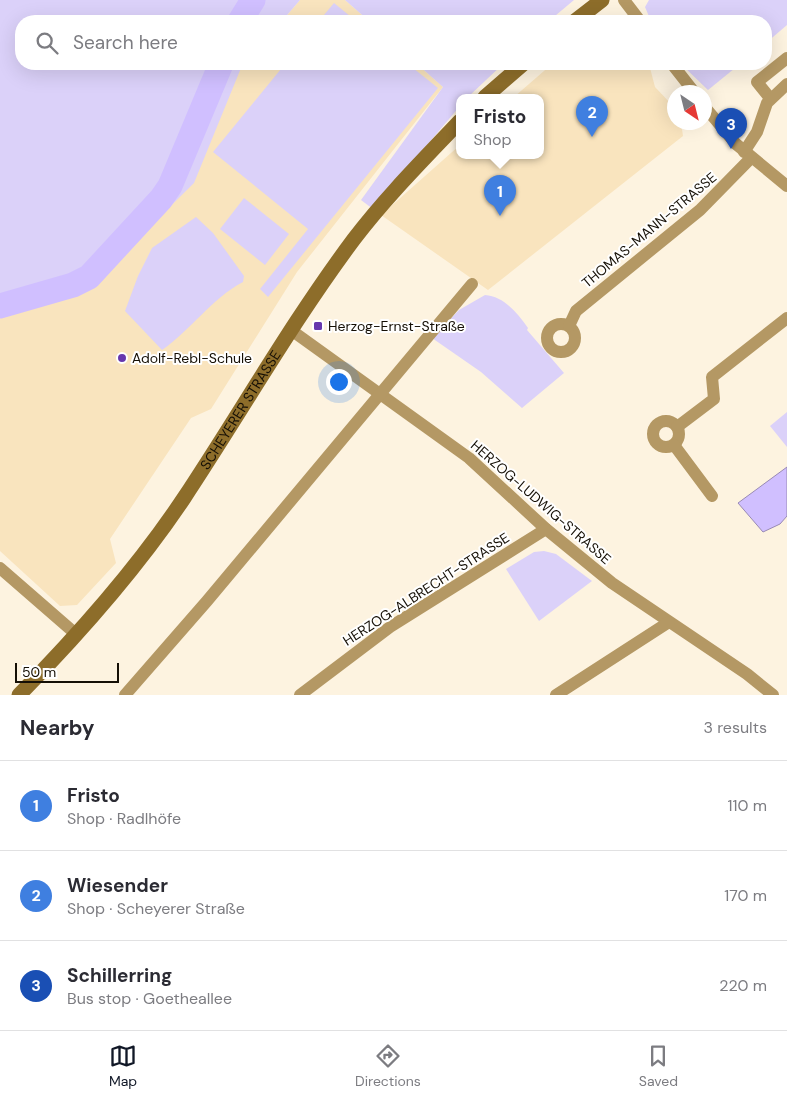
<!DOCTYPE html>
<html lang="en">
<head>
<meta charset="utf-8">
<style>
	:root { --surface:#fff; --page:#f2f2f3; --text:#2b2b33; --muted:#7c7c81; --line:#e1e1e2; --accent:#111827 }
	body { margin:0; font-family:"DM Sans",sans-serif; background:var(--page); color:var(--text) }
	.compass { position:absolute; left:667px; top:85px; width:45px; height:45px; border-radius:50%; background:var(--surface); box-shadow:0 5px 20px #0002; rotate:145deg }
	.scale { position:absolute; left:15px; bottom:12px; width:104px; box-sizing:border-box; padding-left:5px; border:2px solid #150f05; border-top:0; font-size:14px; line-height:18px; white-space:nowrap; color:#150f05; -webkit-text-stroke:4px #fff; paint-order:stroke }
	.you { position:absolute; left:338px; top:381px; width:18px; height:18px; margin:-12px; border:4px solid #fff; border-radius:50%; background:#1a73e8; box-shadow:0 0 0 8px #1a73e833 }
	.badge { display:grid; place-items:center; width:32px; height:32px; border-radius:50%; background:var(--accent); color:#fff; font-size:16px; font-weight:700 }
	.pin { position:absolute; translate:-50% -41px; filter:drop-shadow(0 1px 2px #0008) }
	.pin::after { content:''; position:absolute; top:26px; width:18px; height:15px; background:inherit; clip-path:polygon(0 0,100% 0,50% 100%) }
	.popup { position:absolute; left:456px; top:94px; width:88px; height:65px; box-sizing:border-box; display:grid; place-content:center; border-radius:10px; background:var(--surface); filter:drop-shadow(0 1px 4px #0005); font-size:16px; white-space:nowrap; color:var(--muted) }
	.popup b { font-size:19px; color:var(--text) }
	.popup::after { content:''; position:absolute; left:50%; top:100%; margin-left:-10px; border:10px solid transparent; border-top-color:var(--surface) }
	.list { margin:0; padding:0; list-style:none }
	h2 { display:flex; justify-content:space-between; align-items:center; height:65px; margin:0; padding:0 20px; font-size:21px }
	h2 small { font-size:16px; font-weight:400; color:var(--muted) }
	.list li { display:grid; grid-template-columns:32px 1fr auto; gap:15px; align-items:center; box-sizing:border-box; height:90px; padding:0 20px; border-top:1px solid var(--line) }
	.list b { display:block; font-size:19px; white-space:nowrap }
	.list p { margin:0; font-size:16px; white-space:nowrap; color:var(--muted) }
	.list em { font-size:16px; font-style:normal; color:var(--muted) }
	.icon { flex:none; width:28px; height:28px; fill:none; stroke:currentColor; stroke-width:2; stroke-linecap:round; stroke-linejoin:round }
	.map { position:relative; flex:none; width:787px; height:695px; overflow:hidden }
	.search { position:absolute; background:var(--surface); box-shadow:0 5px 20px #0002; left:15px; right:15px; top:15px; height:55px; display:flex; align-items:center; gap:12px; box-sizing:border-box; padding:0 18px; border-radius:20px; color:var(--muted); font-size:19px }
	.sheet { height:335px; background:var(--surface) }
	nav { display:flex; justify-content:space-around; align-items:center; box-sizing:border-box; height:70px; border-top:1px solid var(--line); background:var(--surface); font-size:14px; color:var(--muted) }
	nav a { display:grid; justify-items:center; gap:2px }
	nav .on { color:var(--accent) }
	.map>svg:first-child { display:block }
</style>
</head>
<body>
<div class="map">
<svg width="787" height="695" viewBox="0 0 787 695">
	<rect width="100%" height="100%" fill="#fdf3e0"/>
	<g fill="#f9e4be">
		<path d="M 300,0 L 345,0 L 369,21 L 282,21 Z"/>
		<path d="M 244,64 L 417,64 L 443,87 L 297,272 L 211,409 L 191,418 L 110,539 L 116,563 L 77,605 L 60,606 L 0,551 L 0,306 L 94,282 Z"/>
		<path d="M 552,64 L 649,64 L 655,87 L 674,107 L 674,122 L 681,123 L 683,136 L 488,290 L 381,215 L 460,145 L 460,155 L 540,155 L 540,97 L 514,97 Z"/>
	</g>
	<g fill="#dbd1f9">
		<path d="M 0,0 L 300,0 L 282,21 L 21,21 L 21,64 L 244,64 L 241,68 L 194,183 L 94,282 L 0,306 Z"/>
		<path d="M 345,0 L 574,0 L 549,21 L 369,21 Z"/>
		<path d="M 649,0 L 787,0 L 787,25 L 766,43 L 766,21 L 651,21 L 645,7 Z"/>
		<path d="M 334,3 L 356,21 L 319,21 Z"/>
		<path d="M 285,64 L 408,64 L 438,88 L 268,297 L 260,289 L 308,229 L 213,152 Z"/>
		<path d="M 417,64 L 503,64 L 468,97 L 460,97 L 460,106 L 373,209 L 361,200 L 443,87 Z"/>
		<path d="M 681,64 L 740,64 L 708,90 Z"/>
		<path d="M 244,198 L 289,234 L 265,265 L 220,229 Z"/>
		<path d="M 196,217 L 213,233 L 244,276 L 243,282 C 211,299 191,330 162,350 L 125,311 L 138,276 L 152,248 Z"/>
		<path d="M 485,295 C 504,296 518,314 528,328 L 527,330 L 564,373 L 522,408 L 481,372 L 432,338 L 459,310 Z"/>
		<path d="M 787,412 L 787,447 L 770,426 Z"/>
		<path d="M 544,551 L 556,554 L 592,581 L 539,621 L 506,569 L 534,552 Z"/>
	</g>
	<path fill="#d0bfff" stroke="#988ab4" d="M 787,467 L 787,516 L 780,524 L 763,532 L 738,503 Z"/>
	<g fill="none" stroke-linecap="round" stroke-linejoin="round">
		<g stroke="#d0bfff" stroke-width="25">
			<path d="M 240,21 L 253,0"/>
			<path d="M 0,306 L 73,285 L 89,277 L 161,199 L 170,186 L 221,64"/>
		</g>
		<g stroke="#b49864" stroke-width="12">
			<path d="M 624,0 L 640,21"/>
			<path d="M 672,64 L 694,92"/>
			<path d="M 770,98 L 757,82 L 787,58"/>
			<path d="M 704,106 L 736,144 L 787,186"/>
			<path d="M 744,152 L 757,132 L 767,103 L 787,84"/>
			<circle cx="561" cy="338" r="14"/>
			<path d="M 569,326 L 576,311 L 700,210 L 751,158"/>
			<path d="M 291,330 L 469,458 L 546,529 L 612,583 L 747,674 L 773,695"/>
			<circle cx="666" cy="434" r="13"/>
			<path d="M 677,427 L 714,399 L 712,377 L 787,318"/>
			<path d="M 674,445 L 712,496"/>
			<path d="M 0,568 L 77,635"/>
			<path d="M 125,695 L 207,601 L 472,284"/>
			<path d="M 300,695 L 390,627 L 546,529"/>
			<path d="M 556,695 L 669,622"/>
		</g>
		<g stroke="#8d6d2a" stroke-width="15">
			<path d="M 575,21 L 602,0"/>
			<path d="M 485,97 L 523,64"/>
			<path id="s1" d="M 19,695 C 79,634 136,570 184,498 C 241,412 292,322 354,239 C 386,197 424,159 460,121"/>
		</g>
	</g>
	<g fill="#6637ae" stroke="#fff" stroke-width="2">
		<rect x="313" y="321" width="10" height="10" rx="2.5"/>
		<circle cx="122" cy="358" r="5"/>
	</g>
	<g text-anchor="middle" stroke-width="4" stroke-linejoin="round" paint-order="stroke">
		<g font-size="14" fill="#150f05" stroke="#fff">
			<text transform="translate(649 230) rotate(-40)" y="5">THOMAS-MANN-STRASSE</text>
			<text dy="5" stroke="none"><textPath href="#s1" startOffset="362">SCHEYERER STRASSE</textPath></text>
			<text transform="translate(541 502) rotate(41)" y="5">HERZOG-LUDWIG-STRASSE</text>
			<text transform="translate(426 589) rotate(-33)" y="5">HERZOG-ALBRECHT-STRASSE</text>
		</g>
		<g font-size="14" fill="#150f05" stroke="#fff" text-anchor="start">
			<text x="328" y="331">Herzog-Ernst-Straße</text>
			<text x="132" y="363">Adolf-Rebl-Schule</text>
		</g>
	</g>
</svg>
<svg class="compass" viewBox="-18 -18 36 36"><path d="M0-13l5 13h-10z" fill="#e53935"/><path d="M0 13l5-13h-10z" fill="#7c7c81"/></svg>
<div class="scale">50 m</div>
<div class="you"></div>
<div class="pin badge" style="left:500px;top:216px;background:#3f7fe0">1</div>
<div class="popup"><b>Fristo</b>Shop</div>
<div class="pin badge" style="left:592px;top:137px;background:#3f7fe0">2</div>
<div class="pin badge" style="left:731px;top:149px;background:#1a4fb4">3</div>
<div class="search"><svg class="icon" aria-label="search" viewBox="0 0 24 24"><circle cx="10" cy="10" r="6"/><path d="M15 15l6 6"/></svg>Search here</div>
</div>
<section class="sheet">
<h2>Nearby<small>3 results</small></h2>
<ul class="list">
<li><span class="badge" style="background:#3f7fe0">1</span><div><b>Fristo</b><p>Shop · Radlhöfe</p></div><em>110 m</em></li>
<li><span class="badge" style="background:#3f7fe0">2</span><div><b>Wiesender</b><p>Shop · Scheyerer Straße</p></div><em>170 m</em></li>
<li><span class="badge" style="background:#1a4fb4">3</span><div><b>Schillerring</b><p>Bus stop · Goetheallee</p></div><em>220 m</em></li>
</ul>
</section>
<nav>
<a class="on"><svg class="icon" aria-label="map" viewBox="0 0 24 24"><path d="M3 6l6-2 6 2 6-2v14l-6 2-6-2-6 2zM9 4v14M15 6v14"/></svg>Map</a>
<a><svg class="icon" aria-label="directions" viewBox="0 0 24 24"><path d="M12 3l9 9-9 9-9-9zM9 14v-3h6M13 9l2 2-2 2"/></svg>Directions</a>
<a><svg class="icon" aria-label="saved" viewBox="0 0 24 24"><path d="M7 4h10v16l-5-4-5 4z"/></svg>Saved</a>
</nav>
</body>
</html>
